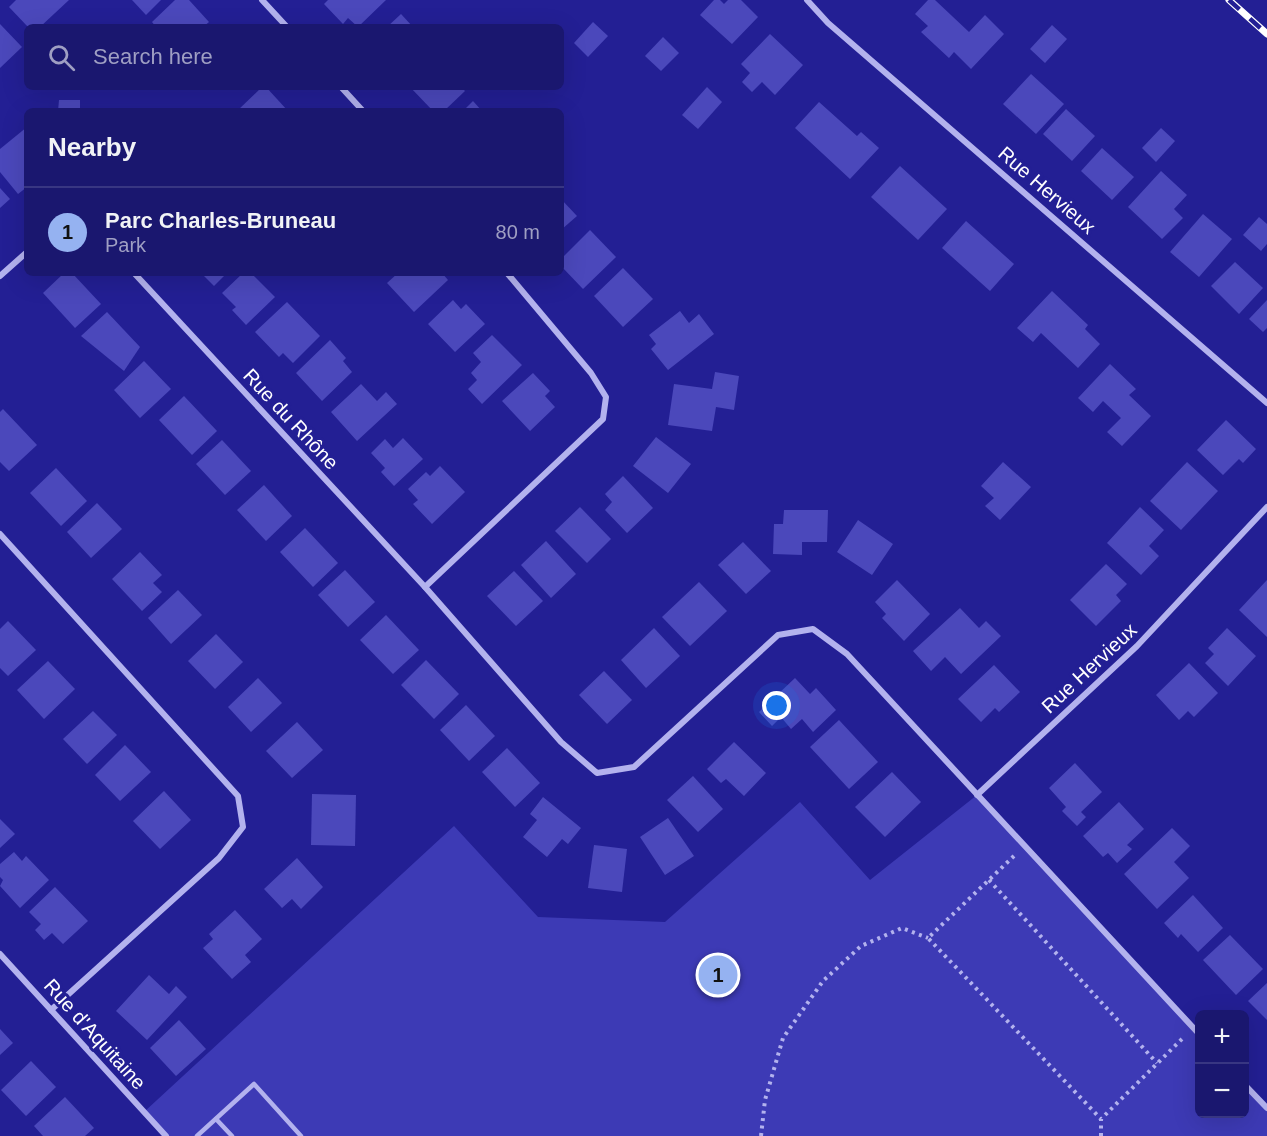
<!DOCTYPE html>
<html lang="en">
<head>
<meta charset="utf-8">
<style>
	:root { --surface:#1a176f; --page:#232074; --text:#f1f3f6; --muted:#9f9fc3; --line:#383682; --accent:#95b2f1 }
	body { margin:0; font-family:Helvetica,sans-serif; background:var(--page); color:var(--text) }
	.controls { position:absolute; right:18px; bottom:18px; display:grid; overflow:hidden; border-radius:9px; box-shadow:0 6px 24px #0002 }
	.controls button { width:54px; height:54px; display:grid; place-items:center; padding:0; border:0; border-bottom:2px solid var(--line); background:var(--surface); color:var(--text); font:30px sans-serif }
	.you { position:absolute; left:777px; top:706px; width:21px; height:21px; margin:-15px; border:4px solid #fff; border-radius:50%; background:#1a73e8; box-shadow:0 0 0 9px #1a73e833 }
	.badge { display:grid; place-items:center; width:39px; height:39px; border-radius:50%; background:var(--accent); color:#111; font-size:20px; font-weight:700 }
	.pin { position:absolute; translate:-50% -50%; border:3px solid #fff; box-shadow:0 2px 6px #0006 }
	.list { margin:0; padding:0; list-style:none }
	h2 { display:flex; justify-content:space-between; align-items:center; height:78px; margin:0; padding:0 24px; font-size:26px }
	h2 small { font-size:20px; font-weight:400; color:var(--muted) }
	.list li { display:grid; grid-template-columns:39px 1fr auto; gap:18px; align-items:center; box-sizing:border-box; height:90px; padding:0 24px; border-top:2px solid var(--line) }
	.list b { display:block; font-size:22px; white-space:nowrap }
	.list p { margin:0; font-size:20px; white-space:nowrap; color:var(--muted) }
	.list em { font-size:20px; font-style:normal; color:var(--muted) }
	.icon { flex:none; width:33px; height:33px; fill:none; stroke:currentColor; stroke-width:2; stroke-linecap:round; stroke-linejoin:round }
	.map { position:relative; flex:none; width:1267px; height:1136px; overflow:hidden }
	.search { position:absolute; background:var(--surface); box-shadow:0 6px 24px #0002; left:24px; top:24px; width:540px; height:66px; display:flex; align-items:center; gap:15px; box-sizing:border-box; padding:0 21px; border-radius:9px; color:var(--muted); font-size:22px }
	.panel { position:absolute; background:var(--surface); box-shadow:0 6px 24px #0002; left:24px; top:108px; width:540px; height:168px; border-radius:9px }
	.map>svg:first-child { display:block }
</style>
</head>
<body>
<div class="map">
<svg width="1267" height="1136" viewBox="0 0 1267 1136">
	<rect width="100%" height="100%" fill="#231f94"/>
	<path fill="#3d3ab5" d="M 977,795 L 1199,1035 L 1200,1114 L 1244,1114 L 1245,1084 L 1267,1108 L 1267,1136 L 166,1136 L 144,1112 L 454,826 L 538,917 L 665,922 L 800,802 L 870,880 Z"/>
	<g fill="#4b48bb">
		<path d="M 16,0 L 69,0 L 40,27 L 28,27 L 9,7 Z"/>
		<path d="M 132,0 L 161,0 L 146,15 Z"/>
		<path d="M 175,0 L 189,0 L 209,22 L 203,27 L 156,27 L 152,22 Z"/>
		<path d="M 328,0 L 386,0 L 358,27 L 348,18 L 343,24 L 324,4 Z"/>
		<path d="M 714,0 L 720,0 L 724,4 L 728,0 L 741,0 L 758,17 L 732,44 L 700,15 Z"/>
		<path d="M 928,0 L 935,0 L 969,32 L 985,15 L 1004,34 L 971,69 L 954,52 L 949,58 L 921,32 L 928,26 L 915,14 Z"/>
		<path d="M 401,14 L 413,27 L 387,27 Z"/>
		<path d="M 593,22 L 608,36 L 588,57 L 574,43 Z"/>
		<path d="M 0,24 L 22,47 L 0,68 Z"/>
		<path d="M 1052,25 L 1067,39 L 1045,63 L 1030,49 Z"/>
		<path d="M 770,34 L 803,65 L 775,95 L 762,82 L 752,92 L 742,82 L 750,73 L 741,64 Z"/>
		<path d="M 663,37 L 679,53 L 661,71 L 645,56 Z"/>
		<path d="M 1031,74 L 1064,104 L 1036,134 L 1003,104 Z"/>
		<path d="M 262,87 L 266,87 L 288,111 L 237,111 Z"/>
		<path d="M 410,87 L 461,87 L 465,91 L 444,111 L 433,111 Z"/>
		<path d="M 707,87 L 722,102 L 698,129 L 682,115 Z"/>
		<path d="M 59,100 L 80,100 L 80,111 L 58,111 Z"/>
		<path d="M 473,101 L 482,111 L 463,111 Z"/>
		<path d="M 819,102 L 857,136 L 861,132 L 879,148 L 850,179 L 795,128 Z"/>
		<path d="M 1066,109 L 1095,136 L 1072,161 L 1043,134 Z"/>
		<path d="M 27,127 L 27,187 L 18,194 L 0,172 L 0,149 Z"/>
		<path d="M 1161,128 L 1175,141 L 1156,162 L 1142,148 Z"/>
		<path d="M 1102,148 L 1134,177 L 1112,200 L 1081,171 Z"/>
		<path d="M 900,166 L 947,209 L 918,240 L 871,197 Z"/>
		<path d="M 1161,171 L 1187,195 L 1174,209 L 1183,218 L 1162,239 L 1128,207 Z"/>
		<path d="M 0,188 L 10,199 L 0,208 Z"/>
		<path d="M 561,199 L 577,216 L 561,230 Z"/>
		<path d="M 1203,214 L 1232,239 L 1199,277 L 1170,252 Z"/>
		<path d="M 1259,217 L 1267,224 L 1267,244 L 1261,251 L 1243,235 Z"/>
		<path d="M 966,221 L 1014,264 L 990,291 L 942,248 Z"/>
		<path d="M 590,230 L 616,257 L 583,289 L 561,266 L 561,259 Z"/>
		<path d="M 1235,262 L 1263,288 L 1239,314 L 1211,286 Z"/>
		<path d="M 623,268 L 653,299 L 623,327 L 594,296 Z"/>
		<path d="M 64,273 L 72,273 L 101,304 L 75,328 L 43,293 Z"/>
		<path d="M 201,273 L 227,273 L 214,286 Z"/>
		<path d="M 243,273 L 251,273 L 275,297 L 246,325 L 232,310 L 236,307 L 222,293 Z"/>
		<path d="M 398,273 L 442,273 L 448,280 L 414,312 L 387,283 Z"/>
		<path d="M 1052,291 L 1088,325 L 1085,329 L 1100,344 L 1078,368 L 1041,333 L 1033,342 L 1017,328 Z"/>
		<path d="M 453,300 L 461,309 L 466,304 L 485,324 L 455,352 L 428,324 Z"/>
		<path d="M 1267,300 L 1267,328 L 1263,332 L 1249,319 Z"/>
		<path d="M 287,302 L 320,336 L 293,363 L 283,353 L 279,357 L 255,332 Z"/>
		<path d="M 680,311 L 689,323 L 699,314 L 714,334 L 668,370 L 651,349 L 656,344 L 649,335 Z"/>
		<path d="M 107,312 L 140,347 L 124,371 L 81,336 Z"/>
		<path d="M 492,335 L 522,365 L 482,404 L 468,389 L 477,380 L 471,373 L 481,362 L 473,353 Z"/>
		<path d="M 330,340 L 346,358 L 343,361 L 352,372 L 322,401 L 296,373 Z"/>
		<path d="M 144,361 L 171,389 L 140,418 L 114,390 Z"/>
		<path d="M 1110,364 L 1136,389 L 1129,395 L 1151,416 L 1122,446 L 1107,432 L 1121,418 L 1103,401 L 1093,412 L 1078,398 Z"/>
		<path d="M 715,372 L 739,376 L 734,410 L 716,407 L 712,431 L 668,425 L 674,384 L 712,389 Z"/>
		<path d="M 533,373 L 550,391 L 545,396 L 555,407 L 530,431 L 502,401 Z"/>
		<path d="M 361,384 L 377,401 L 386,392 L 397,404 L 357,441 L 331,412 Z"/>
		<path d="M 184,396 L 217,431 L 192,455 L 159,420 Z"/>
		<path d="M 3,409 L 37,445 L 9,471 L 0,462 L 0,412 Z"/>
		<path d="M 1226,420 L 1256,449 L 1243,463 L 1239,459 L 1223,475 L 1197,450 Z"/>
		<path d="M 656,437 L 691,464 L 668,493 L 633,466 Z"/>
		<path d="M 403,438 L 423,459 L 394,486 L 381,472 L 385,468 L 371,453 L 385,439 L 393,448 Z"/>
		<path d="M 222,440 L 251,471 L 225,495 L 196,464 Z"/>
		<path d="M 1003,462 L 1031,487 L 1000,520 L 985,506 L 994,498 L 981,486 Z"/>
		<path d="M 1187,462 L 1218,491 L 1181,530 L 1150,501 Z"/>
		<path d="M 440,466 L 465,492 L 432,524 L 413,504 L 418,500 L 408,489 L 426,472 L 430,476 Z"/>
		<path d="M 56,468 L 87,501 L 61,526 L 30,493 Z"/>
		<path d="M 623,476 L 653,508 L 627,533 L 605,510 L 612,502 L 605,494 Z"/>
		<path d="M 264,485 L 292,516 L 266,541 L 237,510 Z"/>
		<path d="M 97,503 L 122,529 L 91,558 L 67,532 Z"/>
		<path d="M 580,507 L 611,539 L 587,563 L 555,531 Z"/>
		<path d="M 1140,507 L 1164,530 L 1149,546 L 1159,556 L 1141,575 L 1107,543 Z"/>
		<path d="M 784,510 L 828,510 L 827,542 L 802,542 L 802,555 L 773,554 L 774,524 L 783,524 Z"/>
		<path d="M 858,520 L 893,544 L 872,575 L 837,552 Z"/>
		<path d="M 305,528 L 338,563 L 313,587 L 280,552 Z"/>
		<path d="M 546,541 L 576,574 L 551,598 L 521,565 Z"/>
		<path d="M 743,542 L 771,571 L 746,594 L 718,565 Z"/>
		<path d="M 140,552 L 162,575 L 153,583 L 162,592 L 142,611 L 112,579 Z"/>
		<path d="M 1106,564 L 1127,584 L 1116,595 L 1121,601 L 1096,626 L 1070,600 Z"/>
		<path d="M 345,570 L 375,602 L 348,627 L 318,595 Z"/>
		<path d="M 514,571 L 543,601 L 516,626 L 487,596 Z"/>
		<path d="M 897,580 L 930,614 L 904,641 L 882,618 L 886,614 L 875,602 Z"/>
		<path d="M 1267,580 L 1267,637 L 1239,610 Z"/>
		<path d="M 699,582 L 727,611 L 690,646 L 662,617 Z"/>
		<path d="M 178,590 L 202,615 L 171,644 L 148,618 Z"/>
		<path d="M 960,608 L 979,628 L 986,621 L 1001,636 L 961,674 L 945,657 L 931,671 L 913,651 Z"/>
		<path d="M 386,615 L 419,650 L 393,674 L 360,640 Z"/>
		<path d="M 8,621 L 36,650 L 8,676 L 0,668 L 0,629 Z"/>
		<path d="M 654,628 L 680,656 L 646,688 L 621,660 Z"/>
		<path d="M 1227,628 L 1256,656 L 1228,686 L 1205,663 L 1214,654 L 1208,648 Z"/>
		<path d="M 216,634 L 243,662 L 215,689 L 188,661 Z"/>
		<path d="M 426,660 L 459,694 L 434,719 L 401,685 Z"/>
		<path d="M 48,661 L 75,689 L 44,719 L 17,690 Z"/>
		<path d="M 1189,663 L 1218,693 L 1194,717 L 1188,711 L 1179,720 L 1156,695 Z"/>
		<path d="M 994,665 L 1020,692 L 999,712 L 995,708 L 981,722 L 958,699 Z"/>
		<path d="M 604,671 L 632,700 L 607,724 L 579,695 Z"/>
		<path d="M 258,678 L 282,703 L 251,732 L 228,707 Z"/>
		<path d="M 795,678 L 810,694 L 816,688 L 836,710 L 813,732 L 802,719 L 791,729 L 781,717 L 772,726 L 759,712 Z"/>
		<path d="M 466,705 L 495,736 L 469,761 L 440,730 Z"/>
		<path d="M 93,711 L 117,735 L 87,764 L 63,739 Z"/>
		<path d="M 839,720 L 878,762 L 849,789 L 810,747 Z"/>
		<path d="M 297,722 L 323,750 L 292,778 L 266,751 Z"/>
		<path d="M 734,742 L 766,773 L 744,796 L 726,779 L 721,783 L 707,769 Z"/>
		<path d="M 125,745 L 151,772 L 120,801 L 95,775 Z"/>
		<path d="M 507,748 L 540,783 L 515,807 L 482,772 Z"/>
		<path d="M 1075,763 L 1102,792 L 1081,812 L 1086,817 L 1077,826 L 1062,811 L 1066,807 L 1049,788 Z"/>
		<path d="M 892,772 L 921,802 L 885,837 L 855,807 Z"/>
		<path d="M 693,776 L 723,809 L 698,832 L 667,800 Z"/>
		<path d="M 164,791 L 191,820 L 160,849 L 133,821 Z"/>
		<path d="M 312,794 L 356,795 L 355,846 L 311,845 Z"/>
		<path d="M 543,797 L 581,828 L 568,844 L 562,839 L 547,857 L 523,837 L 537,820 L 530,814 Z"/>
		<path d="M 1119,802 L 1144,829 L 1127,845 L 1132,849 L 1117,863 L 1108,853 L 1103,857 L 1083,836 Z"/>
		<path d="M 668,818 L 694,856 L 665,875 L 640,837 Z"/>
		<path d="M 0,819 L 15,834 L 0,848 Z"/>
		<path d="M 1172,828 L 1190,846 L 1174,862 L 1189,878 L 1157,909 L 1124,874 Z"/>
		<path d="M 594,845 L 627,849 L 622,892 L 588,888 Z"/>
		<path d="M 14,852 L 22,861 L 26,856 L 49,880 L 20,908 L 0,886 L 3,880 L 0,877 L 0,864 Z"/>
		<path d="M 297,858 L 323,887 L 301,909 L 292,899 L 282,908 L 264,889 Z"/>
		<path d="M 55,887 L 88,921 L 63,944 L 52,933 L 44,940 L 35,930 L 41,924 L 29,912 Z"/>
		<path d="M 1193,895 L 1223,928 L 1198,952 L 1181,934 L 1178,938 L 1164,923 Z"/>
		<path d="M 235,910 L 262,939 L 245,955 L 251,962 L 232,979 L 203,948 L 213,939 L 209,934 Z"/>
		<path d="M 1230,935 L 1263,969 L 1236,995 L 1203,960 Z"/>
		<path d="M 149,975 L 169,994 L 176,986 L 187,997 L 147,1040 L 116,1011 Z"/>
		<path d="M 1267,983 L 1267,1020 L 1248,1001 Z"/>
		<path d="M 179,1020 L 206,1049 L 176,1076 L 150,1048 Z"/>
		<path d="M 0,1029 L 13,1043 L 0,1055 Z"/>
		<path d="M 31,1061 L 56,1087 L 26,1116 L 1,1090 Z"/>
		<path d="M 65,1097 L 94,1128 L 85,1136 L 43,1136 L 34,1126 Z"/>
	</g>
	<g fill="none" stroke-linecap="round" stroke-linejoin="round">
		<g stroke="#b3b2ee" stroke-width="4" stroke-dasharray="3 4.5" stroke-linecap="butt">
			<path d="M 1014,856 L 928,938 L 1101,1119 L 1184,1037"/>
			<path d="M 989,880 L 1157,1063"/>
			<path d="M 761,1136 L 765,1100 L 783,1038 L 823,981 L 861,946 L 902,928 L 928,938"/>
			<path d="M 1101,1136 L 1101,1119"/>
		</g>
		<g stroke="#b3b2ee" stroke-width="4.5">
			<path d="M 216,1119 L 232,1136"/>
			<path d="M 197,1136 L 254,1084 L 301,1136"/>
		</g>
		<g stroke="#b3b2ee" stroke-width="6">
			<path d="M 262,0 L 287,27"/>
			<path d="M 807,0 L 828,23 L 1267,403"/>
			<path d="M 341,87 L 363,111"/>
			<path d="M 134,273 L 425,587 L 561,742 L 597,773 L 634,767 L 778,635 L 813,629 L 847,654 L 1200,1035"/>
			<path d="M 0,276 L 27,252"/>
			<path d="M 0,534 L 238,796 L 243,827 L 219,858 L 51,1010"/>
			<path d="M 425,587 L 603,419 L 606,397 L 591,373 L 507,273"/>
			<path d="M 977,795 L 1137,646 L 1267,507"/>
			<path d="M 0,954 L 166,1136"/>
			<path d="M 1244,1084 L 1267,1108"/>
		</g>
		<g stroke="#fff" stroke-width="7">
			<path id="rail" d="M 1229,0 L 1267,34"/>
		</g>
		<use href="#rail" stroke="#231f94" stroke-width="4.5" stroke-dasharray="14" stroke-linecap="butt"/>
	</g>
	<g text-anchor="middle" stroke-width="6" stroke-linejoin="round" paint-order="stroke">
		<g font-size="20" fill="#fff" stroke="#231f94">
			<text transform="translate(1047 190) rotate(41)" y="7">Rue Hervieux</text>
			<text transform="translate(291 419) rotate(47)" y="7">Rue du Rhône</text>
			<text transform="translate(1089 668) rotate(-43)" y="7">Rue Hervieux</text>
			<text transform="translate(95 1034) rotate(48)" y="7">Rue d'Aquitaine</text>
		</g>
	</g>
</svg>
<div class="controls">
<button>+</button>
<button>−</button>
</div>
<div class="you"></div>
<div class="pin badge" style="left:718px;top:975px">1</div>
<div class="search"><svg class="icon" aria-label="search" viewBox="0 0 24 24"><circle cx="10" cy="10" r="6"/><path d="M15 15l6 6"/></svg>Search here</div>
<section class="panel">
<h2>Nearby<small></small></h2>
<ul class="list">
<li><span class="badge">1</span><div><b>Parc Charles-Bruneau</b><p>Park</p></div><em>80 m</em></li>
</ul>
</section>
</div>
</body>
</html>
